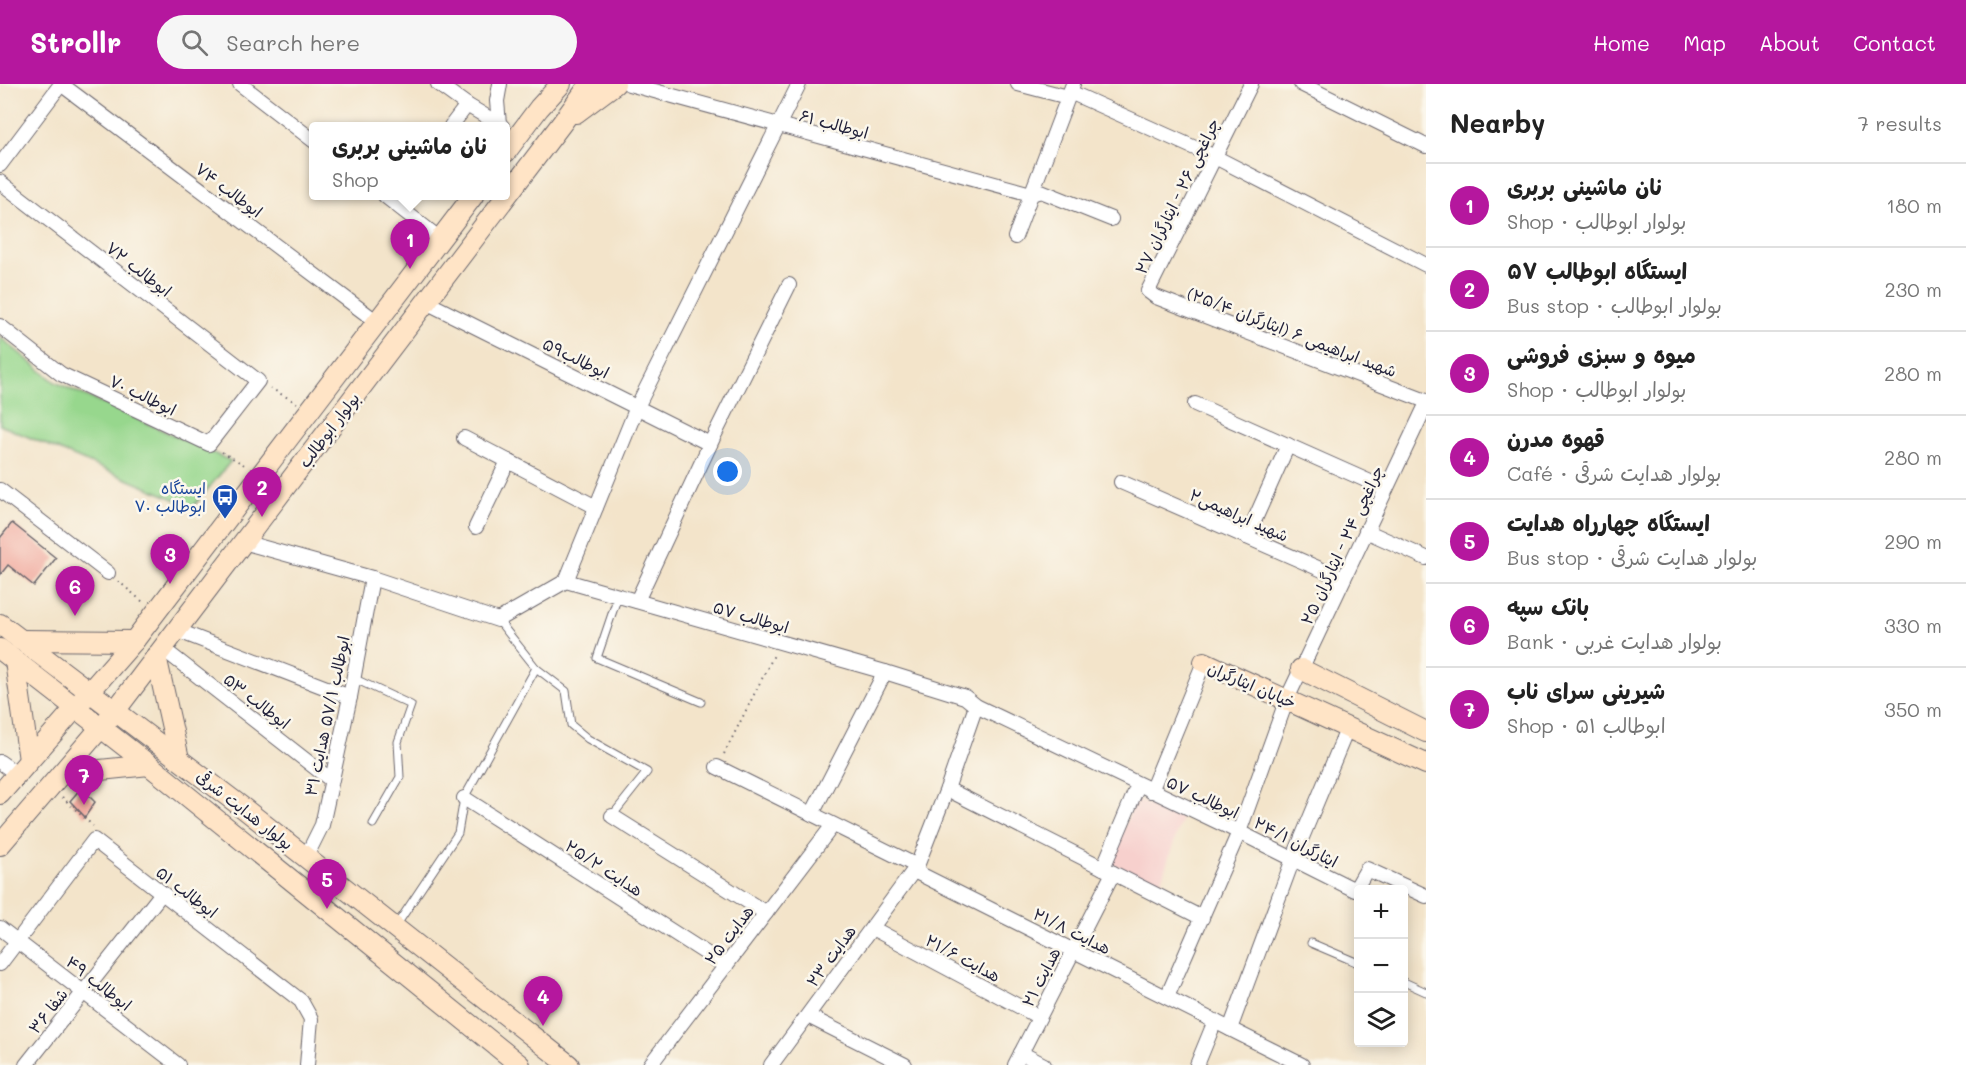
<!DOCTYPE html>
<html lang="en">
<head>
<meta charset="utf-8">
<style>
	:root { --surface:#fff; --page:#f6f6f6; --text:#222; --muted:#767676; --line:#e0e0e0; --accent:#b5179e }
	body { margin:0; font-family:Mali,"Playpen Sans Arabic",sans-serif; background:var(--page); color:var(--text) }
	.controls { position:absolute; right:18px; bottom:18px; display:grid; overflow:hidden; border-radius:6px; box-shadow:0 3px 15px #0003 }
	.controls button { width:54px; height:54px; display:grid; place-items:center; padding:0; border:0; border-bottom:2px solid var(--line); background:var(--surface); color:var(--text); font:30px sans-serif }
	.you { position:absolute; left:728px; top:388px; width:21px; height:21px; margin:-15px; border:4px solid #fff; border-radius:50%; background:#1a73e8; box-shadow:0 0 0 9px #1a73e833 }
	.badge { display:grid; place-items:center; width:39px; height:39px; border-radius:50%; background:var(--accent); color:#fff; font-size:20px; font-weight:700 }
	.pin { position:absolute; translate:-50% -50px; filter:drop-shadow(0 2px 3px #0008) }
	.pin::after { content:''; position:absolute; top:32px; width:21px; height:18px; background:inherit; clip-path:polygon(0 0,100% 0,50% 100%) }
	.popup { position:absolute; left:309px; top:38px; width:201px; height:78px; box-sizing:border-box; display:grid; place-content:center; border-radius:6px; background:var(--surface); filter:drop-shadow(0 2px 4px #0005); font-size:20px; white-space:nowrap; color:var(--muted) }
	.popup b { font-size:22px; color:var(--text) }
	.popup::after { content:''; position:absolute; left:50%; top:100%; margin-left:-12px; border:12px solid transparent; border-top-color:var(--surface) }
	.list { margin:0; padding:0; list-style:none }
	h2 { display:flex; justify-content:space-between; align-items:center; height:78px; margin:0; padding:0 24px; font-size:26px }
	h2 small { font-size:20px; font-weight:400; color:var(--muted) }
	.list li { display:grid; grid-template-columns:39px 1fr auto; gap:18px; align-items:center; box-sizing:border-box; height:84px; padding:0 24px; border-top:2px solid var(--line) }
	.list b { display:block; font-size:22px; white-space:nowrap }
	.list p { margin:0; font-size:20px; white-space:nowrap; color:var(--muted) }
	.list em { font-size:20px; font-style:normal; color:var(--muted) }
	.icon { flex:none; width:33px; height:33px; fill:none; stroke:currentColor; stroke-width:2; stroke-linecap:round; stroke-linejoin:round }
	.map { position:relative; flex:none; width:1426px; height:981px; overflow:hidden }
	header { display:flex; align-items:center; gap:36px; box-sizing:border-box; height:84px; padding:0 30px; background:var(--accent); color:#fff }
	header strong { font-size:28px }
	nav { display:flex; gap:33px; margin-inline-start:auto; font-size:21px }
	.search { width:420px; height:54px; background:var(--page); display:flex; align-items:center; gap:15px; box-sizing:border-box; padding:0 21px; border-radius:33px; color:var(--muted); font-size:22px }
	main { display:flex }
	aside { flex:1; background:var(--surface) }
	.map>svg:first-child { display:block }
</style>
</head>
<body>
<header>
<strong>Strollr</strong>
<div class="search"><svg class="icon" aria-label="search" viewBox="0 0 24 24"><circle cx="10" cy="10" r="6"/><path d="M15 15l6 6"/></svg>Search here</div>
<nav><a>Home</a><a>Map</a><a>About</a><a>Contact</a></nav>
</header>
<main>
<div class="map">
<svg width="1426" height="981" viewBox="0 0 1426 981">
	<rect width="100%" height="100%" fill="#fbf7ec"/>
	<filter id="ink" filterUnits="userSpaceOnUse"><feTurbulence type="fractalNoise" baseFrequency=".0167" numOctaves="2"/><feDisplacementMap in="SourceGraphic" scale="12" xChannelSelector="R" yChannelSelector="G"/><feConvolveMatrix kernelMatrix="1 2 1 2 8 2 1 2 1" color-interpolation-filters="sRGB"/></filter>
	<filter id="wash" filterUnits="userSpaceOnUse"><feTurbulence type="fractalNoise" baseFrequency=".008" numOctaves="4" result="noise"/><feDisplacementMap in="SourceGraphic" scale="24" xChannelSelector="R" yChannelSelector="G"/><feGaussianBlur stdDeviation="1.35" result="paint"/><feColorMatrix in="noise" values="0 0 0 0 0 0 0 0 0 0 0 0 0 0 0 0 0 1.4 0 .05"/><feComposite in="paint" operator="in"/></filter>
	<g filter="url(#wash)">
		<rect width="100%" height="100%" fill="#f3e4ca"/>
		<path fill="#f7d0cd" d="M 1135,715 L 1182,734 L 1158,806 L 1110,779 Z"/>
		<path fill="#97d78d" stroke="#5c7c64" stroke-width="1.5" d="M 0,253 L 55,298 L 231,377 L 193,423 L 0,341 Z"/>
		<g id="blocks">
			<g fill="#f0a499">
				<path d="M 12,439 L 56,474 L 34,502 L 8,481 L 0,491 L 0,454 Z"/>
				<path d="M 81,704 L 95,718 L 85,733 L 70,717 Z"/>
			</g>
		</g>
	</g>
	<g filter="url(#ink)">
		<use href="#blocks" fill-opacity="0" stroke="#6b666d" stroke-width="1.5"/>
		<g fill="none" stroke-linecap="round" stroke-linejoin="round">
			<g stroke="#6b666d" stroke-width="9">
				<g id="lane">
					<path d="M 618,512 L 597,574 L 701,618"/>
					<path d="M 536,584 L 566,607 L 571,641 L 588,655 L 647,688 L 612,732"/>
					<path d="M 353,594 L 411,621 L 398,658 L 400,693 L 373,740"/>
					<path d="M 396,842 L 458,749 L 464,714 L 536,584 L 498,536"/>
					<path d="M 1311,859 L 1358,879"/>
					<path d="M 1404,898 L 1426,908"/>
				</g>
			</g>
			<g stroke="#6b666d" stroke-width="16">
				<g id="street">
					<path d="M 61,0 L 377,238"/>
					<path d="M 240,0 L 314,57"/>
					<path d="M 438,0 L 467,21 L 502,42"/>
					<path d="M 629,0 L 1031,110 L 1041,107 L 1111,135"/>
					<path d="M 1018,0 L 1068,13"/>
					<path d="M 1251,0 L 1148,207 L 1156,213 L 1426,317"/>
					<path d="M 1301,0 L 1426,62"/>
					<path d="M 1070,8 L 1215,73 L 1426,181"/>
					<path d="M 499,40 L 497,17 L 500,0"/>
					<path d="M 451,42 L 467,21"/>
					<path d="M 0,81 L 61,0"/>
					<path d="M 0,98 L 258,297 L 209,360 L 61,290 L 0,242"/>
					<path d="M 385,112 L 440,155"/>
					<path d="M 1015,153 L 1073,0"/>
					<path d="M 426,218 L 710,360"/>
					<path d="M 1195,320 L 1386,405"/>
					<path d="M 464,354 L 596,423"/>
					<path d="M 1121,398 L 1343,495"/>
					<path d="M 0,406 L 108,489"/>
					<path d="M 476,443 L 508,377"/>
					<path d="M 1366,447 L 1426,474"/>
					<path d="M 1247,453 L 1288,361"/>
					<path d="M 243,458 L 372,494 L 498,536 L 566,497 L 885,588 L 965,613 L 976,622 L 1239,748 L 1355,806 L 1367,785 L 1426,812"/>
					<path d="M 566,497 L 637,323 L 799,0"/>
					<path d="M 637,517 L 713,354 L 789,201"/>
					<path d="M 176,546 L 350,613"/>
					<path d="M 162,564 L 331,696"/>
					<path d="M 0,678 L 17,690"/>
					<path d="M 717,683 L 917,782"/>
					<path d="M 947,705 L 1202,834"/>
					<path d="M 1151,707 L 1204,578"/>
					<path d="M 464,714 L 726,882"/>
					<path d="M 812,730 L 885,588"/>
					<path d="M 612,732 L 766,829"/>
					<path d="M 306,773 L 322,741 L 350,613 L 372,494"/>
					<path d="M 1103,784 L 1138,701"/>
					<path d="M 914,787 L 1302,981"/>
					<path d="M 0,844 L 178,981"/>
					<path d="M 872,844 L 1039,933"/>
					<path d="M 0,880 L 94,756 L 301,917 L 311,935 L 307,981"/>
					<path d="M 1167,913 L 1239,748 L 1287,615 L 1426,321"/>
					<path d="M 808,932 L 905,981"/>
					<path d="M 1230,945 L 1293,775 L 1348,643"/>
					<path d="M 1021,969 L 1044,981"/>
					<path d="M 26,981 L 162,809"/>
					<path d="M 650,981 L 833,741"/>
					<path d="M 771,981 L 917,782 L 947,705 L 976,622"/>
					<path d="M 1015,981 L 1113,789"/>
					<path d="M 1197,981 L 1215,937"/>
				</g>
			</g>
			<g stroke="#6b666d" stroke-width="22">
				<g id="secondary">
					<path d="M 576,29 L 615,0"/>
					<path d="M 506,68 L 539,24 L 561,0"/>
					<path d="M 0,540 L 242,723 L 569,981"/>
					<path d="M 20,556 L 134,557"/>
					<path d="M 0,565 L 149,681 L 520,981"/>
					<path d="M 156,572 L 179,675"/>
					<path d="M 15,577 L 29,676"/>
					<path d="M 1204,578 L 1426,680"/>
					<path d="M 1301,585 L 1426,648"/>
					<path d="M 61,690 L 149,681"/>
					<path d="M 0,710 L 134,557 L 473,112"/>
					<path d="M 0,761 L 115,627 L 562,39 L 590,0"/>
				</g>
			</g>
			<g stroke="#6b666d" stroke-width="2" stroke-dasharray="1.5 4.5" stroke-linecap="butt">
				<path d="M 270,304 L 297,319"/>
				<path d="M 222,368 L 248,383"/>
				<path d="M 118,497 L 143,518"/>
				<path d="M 724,670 L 774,571"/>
				<path d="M 62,713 L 93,742"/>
			</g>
			<use href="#lane" stroke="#fff" stroke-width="7"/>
			<use href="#street" stroke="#fff" stroke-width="14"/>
			<use href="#secondary" stroke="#ffe4c6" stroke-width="20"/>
		</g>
	</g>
	<defs>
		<g id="bus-pin" transform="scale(1.35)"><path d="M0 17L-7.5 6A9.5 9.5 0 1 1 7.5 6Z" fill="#1a4fb4" stroke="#fbf7ec"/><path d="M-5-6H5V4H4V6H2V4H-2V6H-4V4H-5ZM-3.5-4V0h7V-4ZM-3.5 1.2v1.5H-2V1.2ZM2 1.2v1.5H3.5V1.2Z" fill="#fff"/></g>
	</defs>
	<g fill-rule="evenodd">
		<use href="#bus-pin" x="225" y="413"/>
	</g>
	<g text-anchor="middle" stroke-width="5" stroke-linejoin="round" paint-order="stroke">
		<g font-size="16" fill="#22223b" stroke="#fbf7ec">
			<text transform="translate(834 40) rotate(15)" y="6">ابوطالب ۶۱</text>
			<text transform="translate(229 106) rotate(37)" y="6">ابوطالب ۷۴</text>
			<text transform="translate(1177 112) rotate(-64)" y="6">چراغچی ۲۶ - ایثارگران ۲۷</text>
			<text transform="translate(139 185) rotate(38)" y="6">ابوطالب ۷۲</text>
			<text transform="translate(1292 248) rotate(21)" y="6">شهید ابراهیمی ۶ (ایثارگران ۲۵/۴)</text>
			<text transform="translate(576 274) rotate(26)" y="6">ابوطالب۵۹</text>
			<text transform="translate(143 311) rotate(26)" y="6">ابوطالب ۷۰</text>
			<text transform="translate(329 346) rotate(-53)" y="6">بولوار ابوطالب</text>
			<text transform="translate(1239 431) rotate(24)" y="6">شهید ابراهیمی۲</text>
			<text transform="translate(1342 461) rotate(-65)" y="6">چراغچی ۲۴ - ایثارگران ۲۵</text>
			<text transform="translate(751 533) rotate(16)" y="6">ابوطالب ۵۷</text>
			<text transform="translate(1252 601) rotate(23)" y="6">خیابان ایثارگران</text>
			<text transform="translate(257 617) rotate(38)" y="6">ابوطالب ۵۳</text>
			<text transform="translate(327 632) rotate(-78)" y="6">ابوطالب ۵۷/۱ هدایت ۳۱</text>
			<text transform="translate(1203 713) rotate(25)" y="6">ابوطالب ۵۷</text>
			<text transform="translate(245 726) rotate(38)" y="6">بولوار هدایت شرقی</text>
			<text transform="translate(1296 758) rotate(27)" y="6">ایثارگران ۲۴/۱</text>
			<text transform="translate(604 784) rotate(33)" y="6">هدایت ۲۵/۲</text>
			<text transform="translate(187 808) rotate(38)" y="6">ابوطالب ۵۱</text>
			<text transform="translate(1072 847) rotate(26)" y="6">هدایت ۲۱/۸</text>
			<text transform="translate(729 851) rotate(-53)" y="6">هدایت ۲۵</text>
			<text transform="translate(831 872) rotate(-54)" y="6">هدایت ۲۳</text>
			<text transform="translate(963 874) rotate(28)" y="6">هدایت ۲۱/۶</text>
			<text transform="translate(1041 893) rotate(-63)" y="6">هدایت ۲۱</text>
			<text transform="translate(99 899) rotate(38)" y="6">ابوطالب ۴۹</text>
			<text transform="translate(48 927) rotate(-52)" y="6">شفا ۳۶</text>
		</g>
		<g font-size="16" fill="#164399" stroke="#fbf7ec" text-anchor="end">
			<text x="206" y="410">ایستگاه<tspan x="206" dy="18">ابوطالب ۷۰</tspan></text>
		</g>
	</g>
</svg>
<div class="controls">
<button>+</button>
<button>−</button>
<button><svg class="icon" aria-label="layers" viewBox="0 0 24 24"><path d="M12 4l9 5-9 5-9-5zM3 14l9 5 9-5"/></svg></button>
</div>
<div class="you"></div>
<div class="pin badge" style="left:410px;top:185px">1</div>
<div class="popup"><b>نان ماشینی بربری</b>Shop</div>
<div class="pin badge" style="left:262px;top:433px">2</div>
<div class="pin badge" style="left:170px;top:500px">3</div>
<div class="pin badge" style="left:543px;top:942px">4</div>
<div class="pin badge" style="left:327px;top:825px">5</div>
<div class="pin badge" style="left:75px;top:532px">6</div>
<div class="pin badge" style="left:84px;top:721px">7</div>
</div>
<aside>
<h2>Nearby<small>7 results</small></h2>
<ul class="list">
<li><span class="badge">1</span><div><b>نان ماشینی بربری</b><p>Shop · بولوار ابوطالب</p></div><em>180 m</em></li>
<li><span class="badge">2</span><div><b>ایستگاه ابوطالب ۵۷</b><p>Bus stop · بولوار ابوطالب</p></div><em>230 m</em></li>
<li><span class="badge">3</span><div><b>میوه و سبزی فروشی</b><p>Shop · بولوار ابوطالب</p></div><em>280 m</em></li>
<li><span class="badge">4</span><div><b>قهوه مدرن</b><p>Café · بولوار هدایت شرقی</p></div><em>280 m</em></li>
<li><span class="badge">5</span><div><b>ایستگاه چهارراه هدایت</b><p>Bus stop · بولوار هدایت شرقی</p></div><em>290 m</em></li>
<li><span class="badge">6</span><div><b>بانک سپه</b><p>Bank · بولوار هدایت غربی</p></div><em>330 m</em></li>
<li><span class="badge">7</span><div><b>شیرینی سرای ناب</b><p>Shop · ابوطالب ۵۱</p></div><em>350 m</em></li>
</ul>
</aside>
</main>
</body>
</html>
